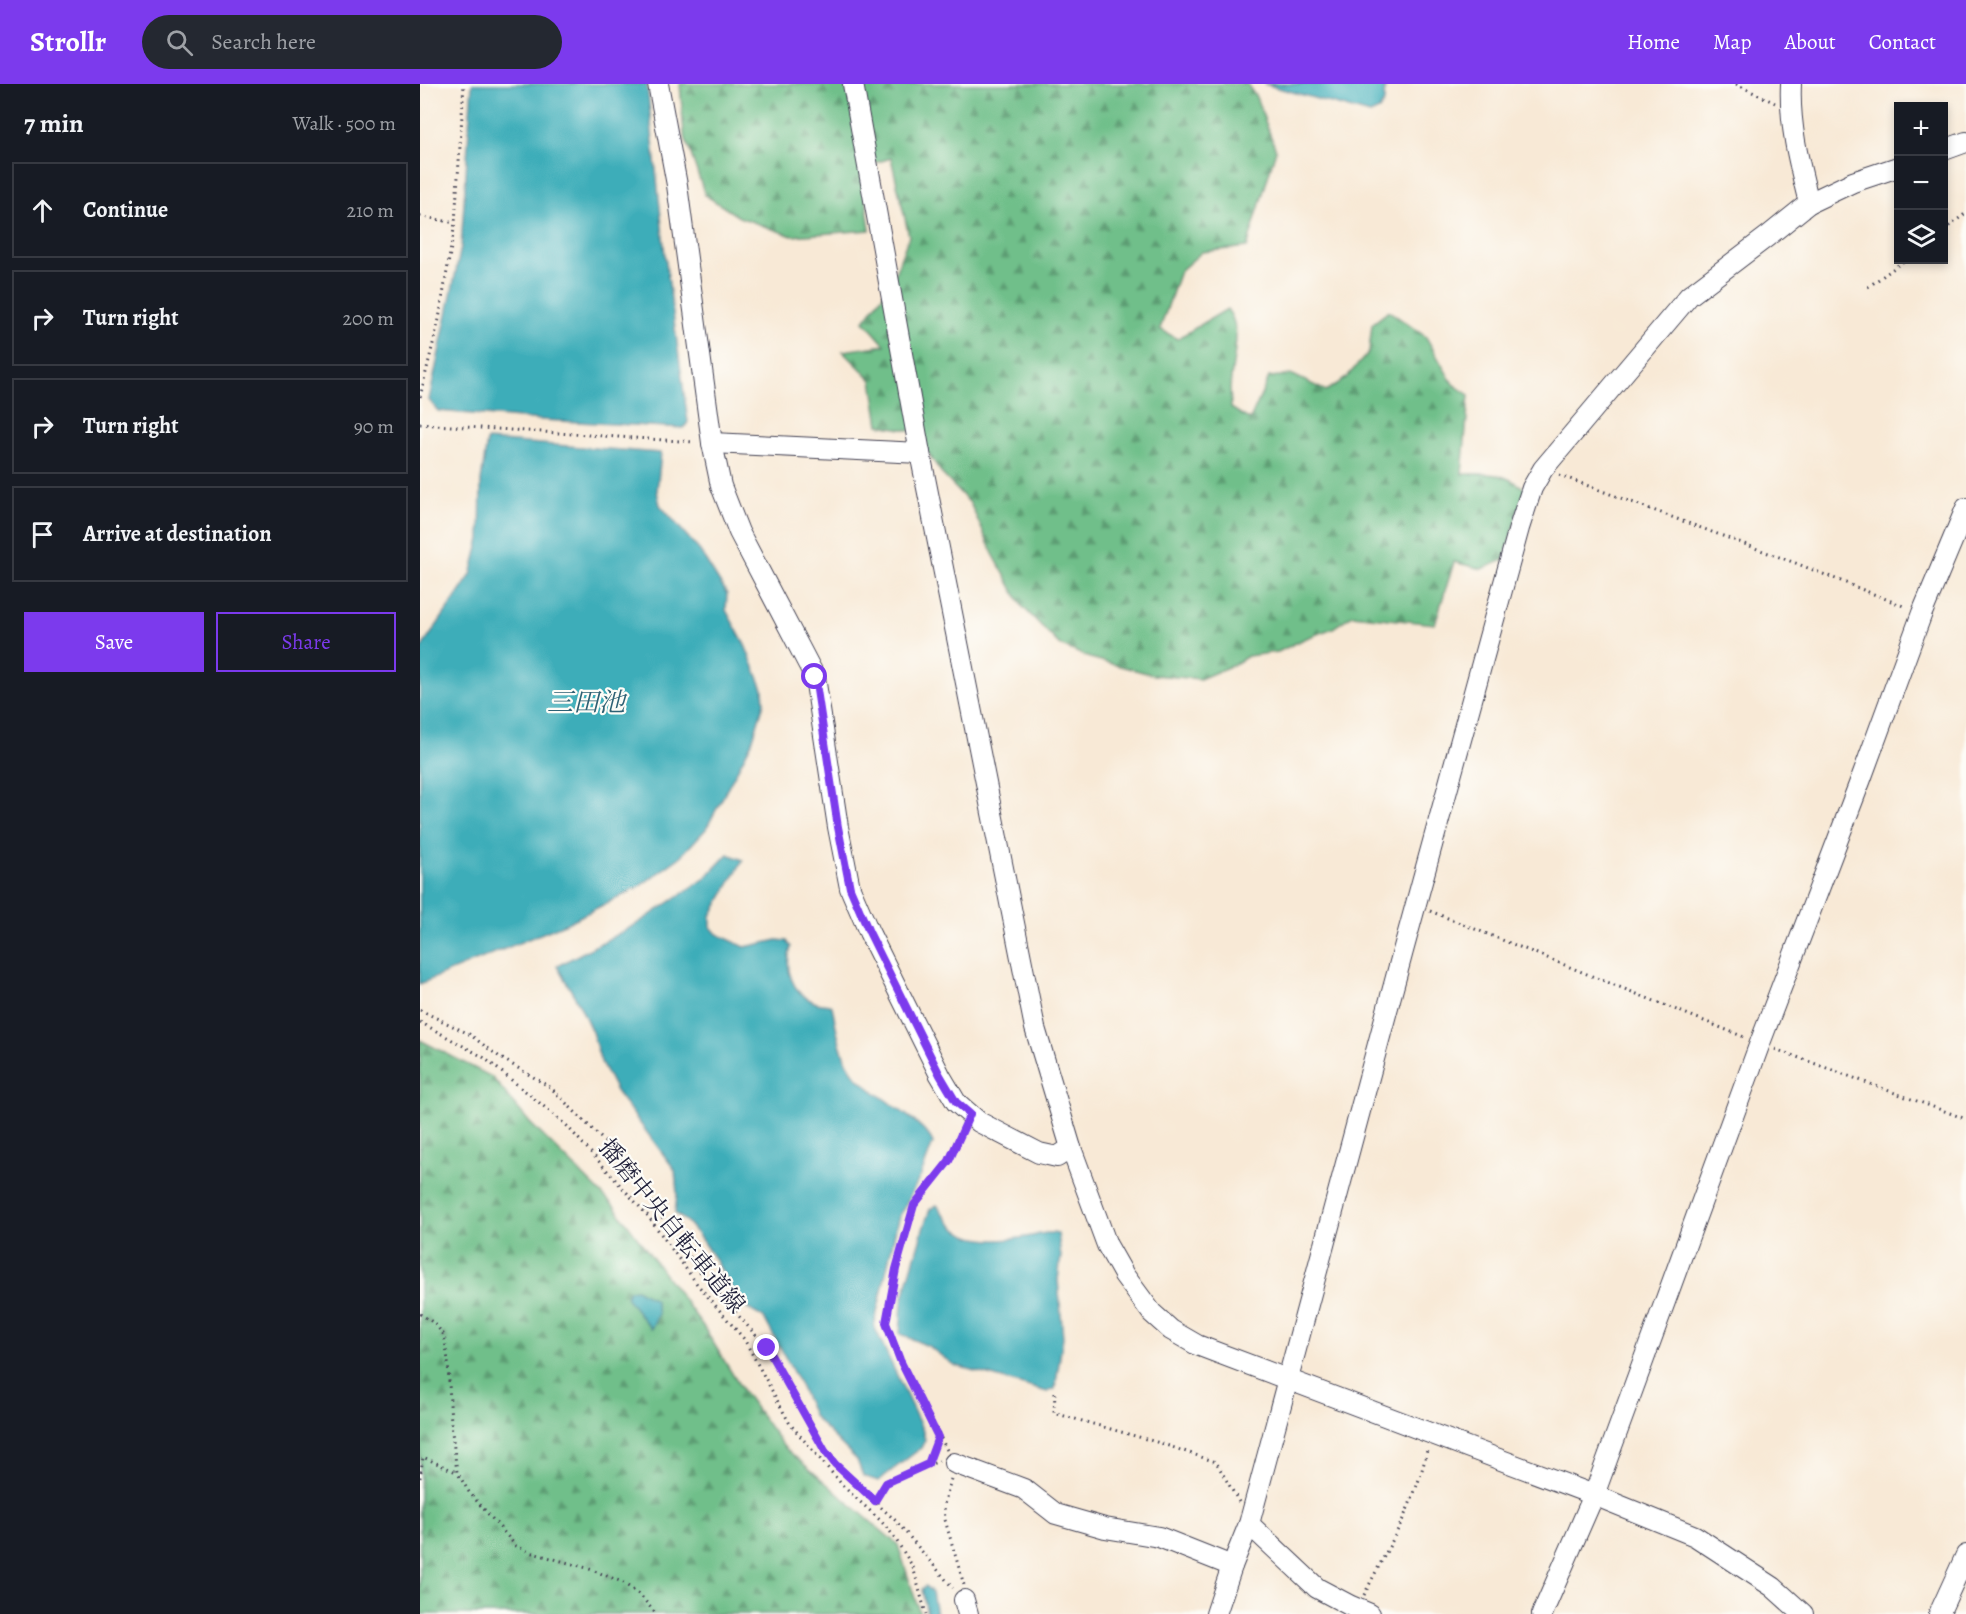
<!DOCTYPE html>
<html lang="en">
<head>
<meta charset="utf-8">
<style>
	:root { --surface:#171b24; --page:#242831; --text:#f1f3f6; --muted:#9ea1a6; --line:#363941; --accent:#7c3aed }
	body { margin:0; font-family:Alegreya,"Noto Serif JP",serif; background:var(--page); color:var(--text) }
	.controls { position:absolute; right:18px; top:18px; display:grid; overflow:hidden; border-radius:0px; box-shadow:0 3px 9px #0003 }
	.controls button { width:54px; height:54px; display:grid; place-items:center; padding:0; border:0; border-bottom:2px solid var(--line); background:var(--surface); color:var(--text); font:30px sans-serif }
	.stop { position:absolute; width:18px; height:18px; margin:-14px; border:4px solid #7c3aed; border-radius:50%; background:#fff }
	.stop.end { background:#7c3aed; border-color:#fff; box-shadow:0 2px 6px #0008 }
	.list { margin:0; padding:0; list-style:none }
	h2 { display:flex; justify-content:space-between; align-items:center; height:78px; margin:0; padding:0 24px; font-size:26px }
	h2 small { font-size:20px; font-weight:400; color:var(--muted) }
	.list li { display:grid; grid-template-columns:39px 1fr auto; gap:18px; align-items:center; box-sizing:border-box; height:96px; margin:0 12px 12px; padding:0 12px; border:2px solid var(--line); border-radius:0px }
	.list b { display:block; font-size:22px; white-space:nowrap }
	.list em { font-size:20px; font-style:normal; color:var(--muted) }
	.actions { display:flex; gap:12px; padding:18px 24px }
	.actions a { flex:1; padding:14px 0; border:2px solid var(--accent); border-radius:0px; text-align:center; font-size:21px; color:var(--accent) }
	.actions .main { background:var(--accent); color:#fff }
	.icon { flex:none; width:33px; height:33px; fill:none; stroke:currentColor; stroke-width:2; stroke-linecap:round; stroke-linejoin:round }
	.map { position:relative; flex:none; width:1546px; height:1530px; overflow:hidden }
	header { display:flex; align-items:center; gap:36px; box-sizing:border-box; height:84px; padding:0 30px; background:var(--accent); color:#fff }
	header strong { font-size:28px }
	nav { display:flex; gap:33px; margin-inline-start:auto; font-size:21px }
	.search { width:420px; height:54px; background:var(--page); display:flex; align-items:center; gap:15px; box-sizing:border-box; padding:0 21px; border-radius:33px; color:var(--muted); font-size:22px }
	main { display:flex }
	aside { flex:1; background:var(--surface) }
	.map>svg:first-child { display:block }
</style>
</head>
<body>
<header>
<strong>Strollr</strong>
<div class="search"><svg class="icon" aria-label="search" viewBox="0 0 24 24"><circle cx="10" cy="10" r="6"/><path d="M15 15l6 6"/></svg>Search here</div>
<nav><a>Home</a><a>Map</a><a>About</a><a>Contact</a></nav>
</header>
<main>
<aside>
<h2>7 min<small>Walk · 500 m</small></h2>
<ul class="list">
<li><svg class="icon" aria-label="ahead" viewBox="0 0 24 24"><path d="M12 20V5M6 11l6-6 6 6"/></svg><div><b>Continue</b></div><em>210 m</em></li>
<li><svg class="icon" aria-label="right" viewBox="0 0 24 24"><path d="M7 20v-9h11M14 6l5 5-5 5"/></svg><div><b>Turn right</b></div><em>200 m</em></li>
<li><svg class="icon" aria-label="right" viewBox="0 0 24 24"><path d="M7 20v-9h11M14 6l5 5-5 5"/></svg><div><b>Turn right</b></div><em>90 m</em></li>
<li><svg class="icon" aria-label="arrive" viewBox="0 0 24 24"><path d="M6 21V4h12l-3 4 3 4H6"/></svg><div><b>Arrive at destination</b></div></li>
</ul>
<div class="actions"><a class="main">Save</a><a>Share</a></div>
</aside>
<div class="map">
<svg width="1546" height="1530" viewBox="0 0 1546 1530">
	<defs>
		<pattern id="forest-firs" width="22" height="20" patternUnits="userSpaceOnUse" patternTransform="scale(1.5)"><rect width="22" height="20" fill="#70bf8a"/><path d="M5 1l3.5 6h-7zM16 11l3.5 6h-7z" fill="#5c9b72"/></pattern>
	</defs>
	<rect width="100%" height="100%" fill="#fdfcf7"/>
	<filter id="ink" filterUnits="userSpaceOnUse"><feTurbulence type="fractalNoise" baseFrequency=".0167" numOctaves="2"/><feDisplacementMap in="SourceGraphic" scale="12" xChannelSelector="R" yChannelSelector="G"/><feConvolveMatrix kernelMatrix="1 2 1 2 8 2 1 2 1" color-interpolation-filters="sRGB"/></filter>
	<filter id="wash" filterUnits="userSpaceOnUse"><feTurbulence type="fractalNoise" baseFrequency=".008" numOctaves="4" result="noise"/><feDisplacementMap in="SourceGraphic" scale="24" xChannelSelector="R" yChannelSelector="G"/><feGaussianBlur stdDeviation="1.35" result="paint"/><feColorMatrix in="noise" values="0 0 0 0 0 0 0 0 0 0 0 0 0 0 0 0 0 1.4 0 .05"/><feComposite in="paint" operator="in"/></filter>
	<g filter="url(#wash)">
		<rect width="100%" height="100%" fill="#f8e9d6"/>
		<g fill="url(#forest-firs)" stroke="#497062" stroke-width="1.5">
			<path d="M 260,0 L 827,0 L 836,13 L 856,66 L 827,163 L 782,168 L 760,187 L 740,245 L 757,255 L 807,225 C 823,245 813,272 811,295 C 809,304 811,315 811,324 L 830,336 L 849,293 L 873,291 L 906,307 L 925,295 L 949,268 L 952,240 L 969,227 L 1006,253 L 1033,300 L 1049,311 L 1042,390 C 1070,390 1082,387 1105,405 L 1084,476 L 1062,485 L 1034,478 L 1015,540 L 932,531 L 913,544 L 884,555 L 858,568 L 828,572 L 815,580 L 780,595 L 734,591 L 670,574 L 640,561 L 602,522 L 573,470 L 550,419 L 523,391 L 493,347 L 459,341 L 452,296 L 423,267 L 465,261 L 444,237 L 471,200 L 489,152 L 471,74 L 442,83 L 450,146 L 372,152 L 319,133 L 285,111 L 264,50 Z"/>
			<path d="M 0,956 L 72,993 L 110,1039 L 195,1123 L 283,1242 L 321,1304 L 364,1363 L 478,1461 L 500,1530 L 0,1530 Z"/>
		</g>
		<g fill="#3dadb9" stroke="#30687a" stroke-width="1.5">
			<path d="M 52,0 L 227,0 L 245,171 L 268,338 L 264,344 L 122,336 L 18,327 L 9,316 L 41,163 Z"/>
			<path d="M 844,0 L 965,0 L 964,18 L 959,26 L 950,30 Z"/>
			<path d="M 67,356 L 241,369 L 237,407 L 240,421 L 280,467 L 307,510 L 306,526 L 325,561 L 343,605 L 344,619 L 332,658 L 286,745 L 259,774 L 217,804 L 147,839 L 0,900 L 0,566 L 51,491 L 60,455 L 61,397 Z"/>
			<path d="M 308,770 L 323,776 L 291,832 L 291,843 L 297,850 L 325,863 L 357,856 L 367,857 L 371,863 C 364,884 371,908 394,918 C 400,921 406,919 412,922 C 417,946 420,973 436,992 C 454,1012 506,1038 513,1059 L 501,1091 L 478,1135 L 454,1242 L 503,1347 L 505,1356 L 501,1364 L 458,1397 L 443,1392 L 437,1376 L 394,1333 L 378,1297 L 344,1234 L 328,1225 L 310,1201 L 296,1177 L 278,1151 L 267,1138 L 255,1129 L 257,1110 L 255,1086 L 196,1007 L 181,978 L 172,948 L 159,920 L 137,882 L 215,841 L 284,795 Z"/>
			<path d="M 517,1121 C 521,1127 526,1134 531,1140 C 550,1160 582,1157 606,1153 C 618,1151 627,1147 638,1150 L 641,1172 L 638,1196 L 643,1253 L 635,1305 L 627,1308 L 534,1281 L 508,1262 L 480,1250 L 482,1217 L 503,1145 L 510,1125 Z"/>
			<path d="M 216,1205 L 235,1216 L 238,1230 L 231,1245 L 206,1213 L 209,1206 Z"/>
			<path d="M 505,1502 L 512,1508 L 516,1530 L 507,1530 L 502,1505 Z"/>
		</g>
	</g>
	<g filter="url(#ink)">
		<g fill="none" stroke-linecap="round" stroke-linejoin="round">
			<g stroke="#424052" stroke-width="22">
				<g id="minor">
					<path d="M 238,0 L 257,101 L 292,359 L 301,402 L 319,448 L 395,593 L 418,743 L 430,804 L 449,848 L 520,991 L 536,1018 L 559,1038 L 619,1069 L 637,1073 L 651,1064"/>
					<path d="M 433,0 L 500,369 L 615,944 L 651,1064 L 687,1161 L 704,1191 L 732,1229 L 751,1246 L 777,1261 L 1174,1411 L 1275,1452 L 1353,1503 L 1383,1530"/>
					<path d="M 1371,0 C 1369,41 1379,79 1389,119"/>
					<path d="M 1524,66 L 1546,58"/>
					<path d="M 292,359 L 500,369"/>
					<path d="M 534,1379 L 604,1405 L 636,1430 L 685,1444 L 739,1453 L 812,1482"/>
					<path d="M 829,1440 L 897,1504 L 931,1522 L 950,1530"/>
					<path d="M 544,1516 L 548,1530"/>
					<path d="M 796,1530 L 812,1482 L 829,1440 L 983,867 L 1099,444 L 1112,404 L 1123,385 L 1269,212 L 1348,152 L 1389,119 L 1433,98 L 1478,83"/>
					<path d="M 1122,1530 L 1174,1411 L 1340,959 L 1441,695 L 1502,529 L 1546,424"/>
					<path d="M 1519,1530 L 1546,1471"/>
				</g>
			</g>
			<g stroke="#424052" stroke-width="3" stroke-dasharray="1.5 4.5" stroke-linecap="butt">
				<path d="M 1316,0 L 1355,19"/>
				<path d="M 0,132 L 35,139"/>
				<path d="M 1524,146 L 1546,129"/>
				<path d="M 1448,203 L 1485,176"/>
				<path d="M 0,313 L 19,235 L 35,139 L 44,0"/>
				<path d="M 0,340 L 275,358"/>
				<path d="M 1139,391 L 1378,480 L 1486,523"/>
				<path d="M 1010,827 L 1324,953"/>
				<path d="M 0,926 L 49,950 L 81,974 L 130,1003 L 209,1082 L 240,1130 L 281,1189 L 347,1264 L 405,1367 L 415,1381 L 476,1437 L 533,1504"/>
				<path d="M 0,938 L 63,973 L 115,1015 L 147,1042 L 228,1132 L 277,1200 L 324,1255 L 370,1340 L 425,1404 L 460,1436 L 473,1451 L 493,1483 L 506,1530"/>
				<path d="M 1355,965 L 1546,1035"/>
				<path d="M 0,1230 L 14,1239 L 24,1251 L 28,1276 L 31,1340 L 37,1388 L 49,1408 L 96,1462 L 109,1468 L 167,1484 L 202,1498 L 221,1512 L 236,1530"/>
				<path d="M 635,1309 L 634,1329 L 740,1359 L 796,1378 L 819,1418"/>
				<path d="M 527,1366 L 480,1276 L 466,1239 L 476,1185 L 494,1121 L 529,1077 L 543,1046"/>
				<path d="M 509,1379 L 518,1353"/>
				<path d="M 0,1394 L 3,1373 L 36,1388"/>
				<path d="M 531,1395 L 524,1421 L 525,1436 L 544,1501"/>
				<path d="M 455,1417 L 466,1399 L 519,1377"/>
				<path d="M 944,1511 C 968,1463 996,1419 1007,1366"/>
			</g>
			<use href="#minor" stroke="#fff" stroke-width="20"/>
		</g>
	</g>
	<g fill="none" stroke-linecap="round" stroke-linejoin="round" filter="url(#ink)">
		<path stroke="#7c3aed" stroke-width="8" d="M 347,1264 L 405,1367 L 415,1380 L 455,1417 L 466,1399 L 508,1380 L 518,1353 L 480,1276 L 466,1239 L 476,1185 L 494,1121 L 529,1077 L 550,1030 L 536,1018 L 520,991 L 449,848 L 430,804 L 418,743 L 395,593"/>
	</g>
	<g text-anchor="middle" stroke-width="4.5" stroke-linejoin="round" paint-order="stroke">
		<g font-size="24" fill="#22223b" stroke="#fdfcf7">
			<text transform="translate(252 1142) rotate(51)" y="8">播磨中央自転車道線</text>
		</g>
		<g font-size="26" font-style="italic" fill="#2e6174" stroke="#fdfcf7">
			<text x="166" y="627">三田池</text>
		</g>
	</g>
</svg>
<div class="controls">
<button>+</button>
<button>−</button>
<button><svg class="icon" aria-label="layers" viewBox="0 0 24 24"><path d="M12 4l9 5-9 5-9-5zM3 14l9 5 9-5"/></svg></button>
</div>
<div class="stop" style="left:395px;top:593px"></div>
<div class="stop end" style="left:347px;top:1264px"></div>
</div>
</main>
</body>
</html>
